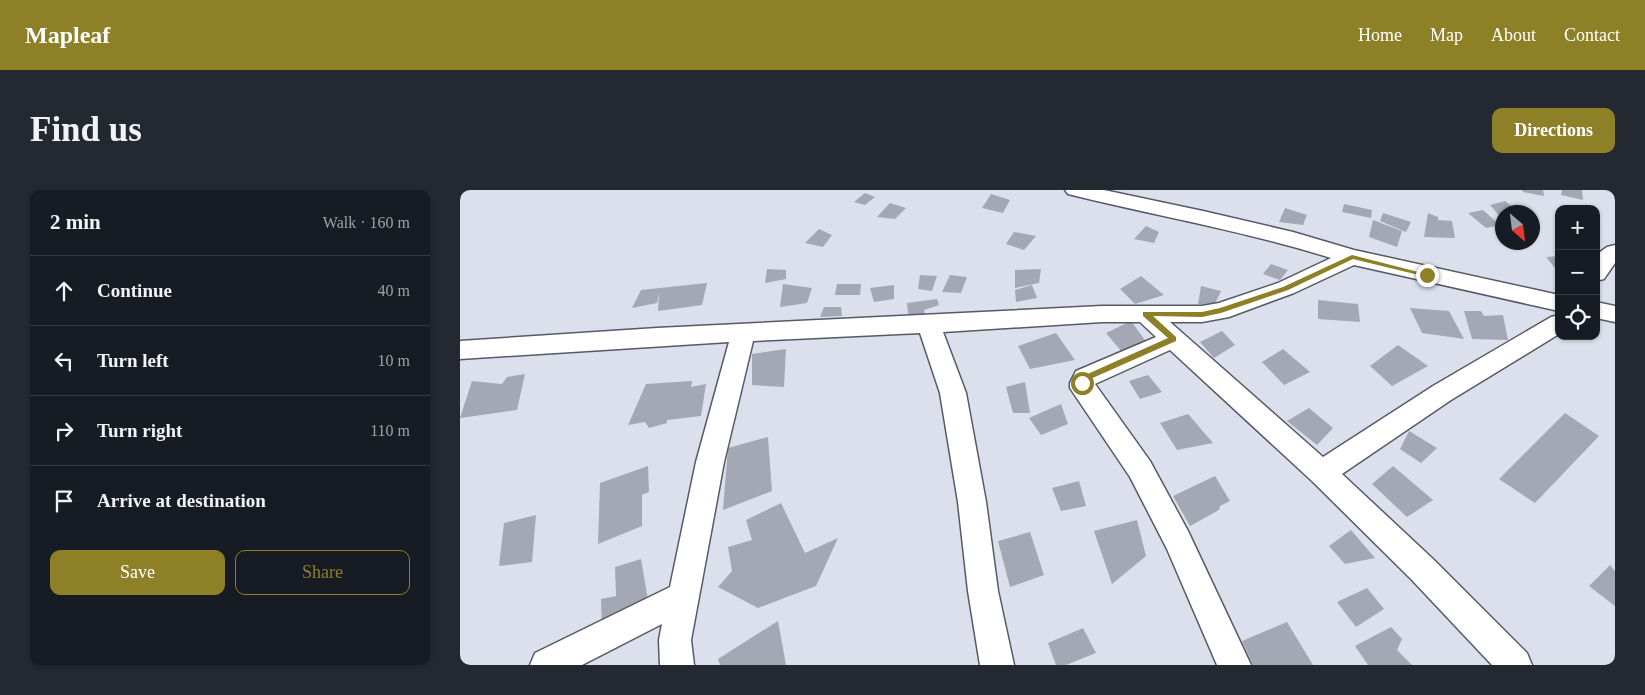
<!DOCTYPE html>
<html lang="en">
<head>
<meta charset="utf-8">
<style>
	:root { --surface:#171b24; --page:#242831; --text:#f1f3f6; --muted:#9ea1a6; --line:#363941; --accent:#8d8026 }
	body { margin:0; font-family:Georgia,serif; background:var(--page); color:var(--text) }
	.controls { position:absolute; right:15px; top:15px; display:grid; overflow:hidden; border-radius:10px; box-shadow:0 1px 4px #0004 }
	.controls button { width:45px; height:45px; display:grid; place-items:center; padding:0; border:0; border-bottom:1px solid var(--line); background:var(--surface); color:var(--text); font:25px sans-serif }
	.compass { position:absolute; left:1035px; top:15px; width:45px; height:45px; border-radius:50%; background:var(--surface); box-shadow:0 1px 4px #0004; rotate:152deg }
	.stop { position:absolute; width:15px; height:15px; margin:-11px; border:4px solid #8d8026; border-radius:50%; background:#fff }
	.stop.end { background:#8d8026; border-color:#fff; box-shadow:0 1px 5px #0008 }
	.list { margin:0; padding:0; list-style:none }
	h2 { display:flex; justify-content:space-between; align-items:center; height:65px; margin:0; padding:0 20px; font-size:21px }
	h2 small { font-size:16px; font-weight:400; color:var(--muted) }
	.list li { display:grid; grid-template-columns:32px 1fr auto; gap:15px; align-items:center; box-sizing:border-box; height:70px; padding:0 20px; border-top:1px solid var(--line) }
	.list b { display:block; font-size:19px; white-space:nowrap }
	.list em { font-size:16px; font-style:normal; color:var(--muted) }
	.actions { display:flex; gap:10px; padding:15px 20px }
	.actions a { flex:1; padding:11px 0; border:1px solid var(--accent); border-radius:10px; text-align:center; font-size:18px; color:var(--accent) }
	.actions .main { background:var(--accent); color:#fff }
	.icon { flex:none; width:28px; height:28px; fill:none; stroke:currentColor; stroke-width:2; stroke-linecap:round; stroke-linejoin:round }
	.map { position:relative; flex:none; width:1155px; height:475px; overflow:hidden; border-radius:10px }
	header { display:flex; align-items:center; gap:30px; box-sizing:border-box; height:70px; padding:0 25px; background:var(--accent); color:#fff }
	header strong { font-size:24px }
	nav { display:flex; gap:28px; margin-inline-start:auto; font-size:18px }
	.intro { display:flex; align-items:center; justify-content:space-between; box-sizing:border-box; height:120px; padding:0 30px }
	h1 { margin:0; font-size:35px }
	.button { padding:12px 22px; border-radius:10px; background:var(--accent); color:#fff; font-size:18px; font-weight:700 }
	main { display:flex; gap:30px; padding:0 30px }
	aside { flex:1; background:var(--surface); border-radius:10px; box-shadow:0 1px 4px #0004 }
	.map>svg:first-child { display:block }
</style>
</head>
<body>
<header>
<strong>Mapleaf</strong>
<nav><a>Home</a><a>Map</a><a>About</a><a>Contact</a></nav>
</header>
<div class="intro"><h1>Find us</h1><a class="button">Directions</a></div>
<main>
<aside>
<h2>2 min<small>Walk · 160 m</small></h2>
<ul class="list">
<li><svg class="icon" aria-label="ahead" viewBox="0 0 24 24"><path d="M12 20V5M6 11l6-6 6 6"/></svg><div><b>Continue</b></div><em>40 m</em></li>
<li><svg class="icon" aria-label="left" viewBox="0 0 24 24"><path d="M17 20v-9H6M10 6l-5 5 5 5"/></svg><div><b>Turn left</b></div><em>10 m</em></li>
<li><svg class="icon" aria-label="right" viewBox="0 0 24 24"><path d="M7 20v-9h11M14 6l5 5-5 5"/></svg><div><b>Turn right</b></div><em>110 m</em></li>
<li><svg class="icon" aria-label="arrive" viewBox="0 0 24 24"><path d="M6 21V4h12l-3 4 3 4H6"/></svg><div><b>Arrive at destination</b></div></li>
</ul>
<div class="actions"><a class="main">Save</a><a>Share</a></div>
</aside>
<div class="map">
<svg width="1155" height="475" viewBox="0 0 1155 475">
	<rect width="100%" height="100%" fill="#dce0ec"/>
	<g fill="#a4a8b4">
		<path d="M 1062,0 L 1083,0 L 1084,6 L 1063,2 Z"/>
		<path d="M 1102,0 L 1122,0 L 1123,10 L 1101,5 Z"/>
		<path d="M 405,3 L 415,7 L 405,15 L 394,12 Z"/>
		<path d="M 531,4 L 550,10 L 543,23 L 522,18 Z"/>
		<path d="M 1045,11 L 1059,22 L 1042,22 L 1042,29 L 1030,15 Z"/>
		<path d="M 430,13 L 446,18 L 435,29 L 417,27 Z"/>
		<path d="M 884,14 L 912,20 L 911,28 L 882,22 Z"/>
		<path d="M 825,18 L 847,25 L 843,35 L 819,32 Z"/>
		<path d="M 1023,20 L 1040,35 L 1026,38 L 1008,23 Z"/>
		<path d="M 923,23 L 951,32 L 946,42 L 920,31 Z"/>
		<path d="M 968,23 L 978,27 L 978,30 L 992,31 L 995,48 L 964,47 Z"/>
		<path d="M 913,30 L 942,41 L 937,57 L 909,47 Z"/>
		<path d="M 686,36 L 699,42 L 694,53 L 674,49 Z"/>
		<path d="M 359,39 L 372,45 L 363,57 L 345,53 Z"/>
		<path d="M 554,42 L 576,46 L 564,60 L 546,54 Z"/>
		<path d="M 1099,66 L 1099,83 L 1086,67 Z"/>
		<path d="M 811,74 L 828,80 L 820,90 L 803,84 Z"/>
		<path d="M 307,79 L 326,80 L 326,89 L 305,93 Z"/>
		<path d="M 581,79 L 579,93 L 555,98 L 555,80 Z"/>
		<path d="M 460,85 L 477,86 L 472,101 L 458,99 Z"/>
		<path d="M 490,85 L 507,87 L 501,103 L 482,102 Z"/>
		<path d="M 681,86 L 704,105 L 675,114 L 660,99 Z"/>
		<path d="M 247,93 L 242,115 L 198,121 L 199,103 L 197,113 L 172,118 L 181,100 Z"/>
		<path d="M 323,94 L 352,98 L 347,113 L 320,117 Z"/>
		<path d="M 377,94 L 401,94 L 400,105 L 375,105 Z"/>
		<path d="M 434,95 L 434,109 L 414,112 L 410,98 Z"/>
		<path d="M 572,95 L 577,108 L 556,112 L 555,100 Z"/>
		<path d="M 741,96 L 761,101 L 754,116 L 738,114 Z"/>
		<path d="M 477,109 L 479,115 L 464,120 L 466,129 L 449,133 L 447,113 Z"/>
		<path d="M 858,110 L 898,114 L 900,132 L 858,129 Z"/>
		<path d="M 364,117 L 381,117 L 382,126 L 360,127 Z"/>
		<path d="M 950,118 L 989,121 L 1004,149 L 962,143 Z"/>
		<path d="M 1004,121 L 1021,121 L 1024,126 L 1043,125 L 1048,150 L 1012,149 Z"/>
		<path d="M 671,131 L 685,150 L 662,162 L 646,143 Z"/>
		<path d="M 762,141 L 775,155 L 754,168 L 740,152 Z"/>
		<path d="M 596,143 L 615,170 L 570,179 L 558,156 Z"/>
		<path d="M 938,155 L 968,176 L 932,196 L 910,176 Z"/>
		<path d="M 326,159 L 324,197 L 292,195 L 292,164 Z"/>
		<path d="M 823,159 L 850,182 L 824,195 L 802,172 Z"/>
		<path d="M 65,184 L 57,220 L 0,228 L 12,191 L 42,194 L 47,187 Z"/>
		<path d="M 688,185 L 702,202 L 680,209 L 669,191 Z"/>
		<path d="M 232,191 L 231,197 L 246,194 L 241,226 L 207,230 L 207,233 L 189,238 L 185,232 L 168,235 L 186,194 Z"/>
		<path d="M 565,192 L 570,223 L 553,223 L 546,197 Z"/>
		<path d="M 601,214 L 608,234 L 581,245 L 569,228 Z"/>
		<path d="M 849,218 L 873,238 L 857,255 L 827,231 Z"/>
		<path d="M 1105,223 L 1139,246 L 1075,313 L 1039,289 Z"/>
		<path d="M 728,224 L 753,253 L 717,260 L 700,233 Z"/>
		<path d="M 949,241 L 977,258 L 961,273 L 940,259 Z"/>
		<path d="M 308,247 L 312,301 L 263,320 L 268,258 Z"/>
		<path d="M 188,276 L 189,302 L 182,305 L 182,336 L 138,354 L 140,293 Z"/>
		<path d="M 933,276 L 973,310 L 947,327 L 912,294 Z"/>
		<path d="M 755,286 L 770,311 L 760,316 L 759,320 L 730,336 L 713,306 Z"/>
		<path d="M 619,291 L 626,316 L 601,321 L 592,298 Z"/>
		<path d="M 321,313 L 345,363 L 378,348 L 356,396 L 298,418 L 258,397 L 272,381 L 268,357 L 292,350 L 286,330 Z"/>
		<path d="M 76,325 L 72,372 L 39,376 L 44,333 Z"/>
		<path d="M 677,330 L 686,366 L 652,394 L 634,341 Z"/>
		<path d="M 891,340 L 915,368 L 885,374 L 869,356 Z"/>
		<path d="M 570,342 L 584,385 L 550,397 L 538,351 Z"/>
		<path d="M 181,369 L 189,416 L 142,441 L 141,409 L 156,406 L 155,377 Z"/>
		<path d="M 1150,375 L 1155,381 L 1155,416 L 1129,396 Z"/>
		<path d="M 907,398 L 924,419 L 896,437 L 877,412 Z"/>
		<path d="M 318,431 L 326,475 L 260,475 L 258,469 Z"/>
		<path d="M 827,432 L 853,475 L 793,475 L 782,451 Z"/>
		<path d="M 931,437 L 942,449 L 937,460 L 952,475 L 908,475 L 895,456 Z"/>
		<path d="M 623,438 L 636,463 L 606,475 L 596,475 L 588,453 Z"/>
	</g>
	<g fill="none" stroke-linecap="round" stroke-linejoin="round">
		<g stroke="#575a65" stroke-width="3">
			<g id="street">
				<path d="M 605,0 L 644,0 L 743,21 L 833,42 L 894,60 L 1099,105 L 1099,121 L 894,75 L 834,103 L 769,127 L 742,132 L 710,132 L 863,267 L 973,196 L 1091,127 L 1099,125 L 1099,144 L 991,210 L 882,284 L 973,369 L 1067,463 L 1072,475 L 1032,475 L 951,389 L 852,291 L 710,160 L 635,194 L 690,271 L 728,341 L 791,475 L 757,475 L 707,359 L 670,287 L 610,198 L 610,193 L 616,181 L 696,147 L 680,132 L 642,132 L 483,142 L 506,203 L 526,312 L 538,401 L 554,475 L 520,475 L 508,401 L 498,312 L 480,203 L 460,143 L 293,151 L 264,272 L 231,450 L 234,475 L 200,475 L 199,450 L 202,434 L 122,475 L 70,475 L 75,463 L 210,397 L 236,272 L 269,152 L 0,169 L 0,151 L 197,138 L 642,116 L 742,116 L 759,113 L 818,93 L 871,68 C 785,41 696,26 608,4 Z"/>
				<path d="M 1155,55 L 1155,73 L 1144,89 L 1136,91 L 1136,65 L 1147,57 Z"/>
				<path d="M 1136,112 L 1155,116 L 1155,132 L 1136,128 Z"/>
			</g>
		</g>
		<use href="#street" fill="#fff" fill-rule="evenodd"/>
	</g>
	<path fill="#8d8026" d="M 892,65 L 970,85 L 967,87 L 893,69 L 828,100 L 761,123 L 742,127 L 693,126 L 716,147 L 716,151 L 628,190 L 622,196 L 618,193 L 623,186 L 708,148 L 683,126 L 683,122 L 742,122 L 760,118 L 823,97 Z"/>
</svg>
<div class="controls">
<button>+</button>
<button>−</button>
<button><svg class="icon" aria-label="locate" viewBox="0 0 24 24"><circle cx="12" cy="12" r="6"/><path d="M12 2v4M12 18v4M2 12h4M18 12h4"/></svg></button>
</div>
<svg class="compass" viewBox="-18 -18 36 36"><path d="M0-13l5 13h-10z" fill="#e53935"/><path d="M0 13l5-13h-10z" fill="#9ea1a6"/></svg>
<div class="stop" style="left:622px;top:193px"></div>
<div class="stop end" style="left:967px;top:85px"></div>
</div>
</main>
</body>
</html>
